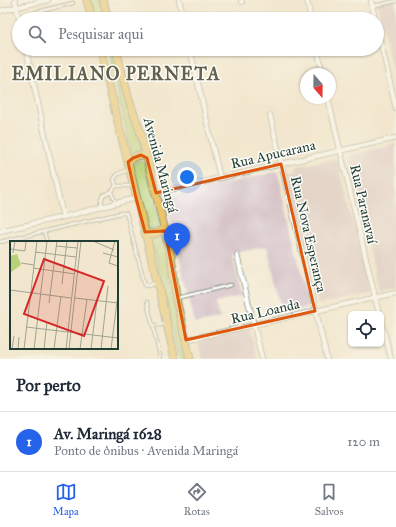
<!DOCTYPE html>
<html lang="pt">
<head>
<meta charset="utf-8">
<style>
	:root { --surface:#fff; --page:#f6f6f7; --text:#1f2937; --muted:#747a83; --line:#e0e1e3; --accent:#2563eb }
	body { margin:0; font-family:"IM FELL Great Primer",serif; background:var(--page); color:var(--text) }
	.controls { position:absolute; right:12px; bottom:12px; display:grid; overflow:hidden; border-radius:6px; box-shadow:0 1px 3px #0004 }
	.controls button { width:36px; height:36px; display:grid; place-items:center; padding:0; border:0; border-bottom:1px solid var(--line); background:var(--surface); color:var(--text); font:20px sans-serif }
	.compass { position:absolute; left:300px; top:68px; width:36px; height:36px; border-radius:50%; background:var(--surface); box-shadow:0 1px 3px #0004; rotate:160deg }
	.you { position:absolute; left:187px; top:177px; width:14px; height:14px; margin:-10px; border:3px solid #fff; border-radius:50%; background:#1a73e8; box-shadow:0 0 0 6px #1a73e833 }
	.badge { display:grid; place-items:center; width:26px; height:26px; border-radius:50%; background:var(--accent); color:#fff; font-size:13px; font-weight:700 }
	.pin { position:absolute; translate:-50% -33px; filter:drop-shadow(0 1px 2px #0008) }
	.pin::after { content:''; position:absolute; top:21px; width:14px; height:12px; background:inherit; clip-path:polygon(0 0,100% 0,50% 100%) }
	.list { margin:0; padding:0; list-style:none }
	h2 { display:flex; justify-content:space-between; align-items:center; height:52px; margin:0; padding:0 16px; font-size:17px }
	h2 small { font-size:13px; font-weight:400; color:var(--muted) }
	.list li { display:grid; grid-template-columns:26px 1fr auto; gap:12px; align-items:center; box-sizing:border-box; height:60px; padding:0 16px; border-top:1px solid var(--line) }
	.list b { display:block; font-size:15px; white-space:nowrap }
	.list p { margin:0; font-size:13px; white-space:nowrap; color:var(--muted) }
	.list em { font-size:13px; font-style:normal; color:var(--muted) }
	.icon { flex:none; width:22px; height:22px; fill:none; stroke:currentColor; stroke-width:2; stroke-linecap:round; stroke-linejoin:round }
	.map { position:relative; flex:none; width:396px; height:359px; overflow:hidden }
	.search { position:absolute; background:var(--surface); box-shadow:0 1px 3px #0004; left:12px; right:12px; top:12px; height:44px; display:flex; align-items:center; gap:10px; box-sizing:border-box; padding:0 14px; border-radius:22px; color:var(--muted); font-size:15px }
	.sheet { height:112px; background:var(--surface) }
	nav { display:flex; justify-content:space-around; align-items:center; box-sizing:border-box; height:56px; border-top:1px solid var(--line); background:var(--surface); font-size:11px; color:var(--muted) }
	nav a { display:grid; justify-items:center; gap:2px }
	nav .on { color:var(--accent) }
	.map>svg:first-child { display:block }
</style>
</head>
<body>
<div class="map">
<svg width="396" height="359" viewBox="0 0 396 359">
	<rect width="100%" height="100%" fill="#fdfcf7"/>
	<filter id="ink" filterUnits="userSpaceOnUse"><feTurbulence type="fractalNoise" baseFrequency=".025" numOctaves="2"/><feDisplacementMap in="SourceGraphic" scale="8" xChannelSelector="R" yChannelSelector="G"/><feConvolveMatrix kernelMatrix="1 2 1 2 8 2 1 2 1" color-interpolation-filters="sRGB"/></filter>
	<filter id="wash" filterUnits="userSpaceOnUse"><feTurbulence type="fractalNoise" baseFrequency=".012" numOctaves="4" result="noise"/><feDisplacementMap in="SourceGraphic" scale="16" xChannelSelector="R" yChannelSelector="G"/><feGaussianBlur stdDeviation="0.9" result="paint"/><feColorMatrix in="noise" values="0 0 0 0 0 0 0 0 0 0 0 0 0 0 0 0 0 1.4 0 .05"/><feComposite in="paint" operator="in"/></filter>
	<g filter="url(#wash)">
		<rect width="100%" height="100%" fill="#f2e7ce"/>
		<g fill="#d2bec2">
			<path d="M 376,0 L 396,0 L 396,86 Z"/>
			<path d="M 396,144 L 396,288 L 379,292 L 348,156 Z"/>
			<path d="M 337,158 L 338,159 L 370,293 L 369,294 L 318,305 L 288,172 L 296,170 L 295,167 Z"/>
			<path d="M 276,172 L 278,173 L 309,307 L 283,313 L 267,246 L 232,254 L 242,296 L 216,302 L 220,318 L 195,324 L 165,197 Z"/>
			<path d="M 250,329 L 257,359 L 202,359 L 198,342 Z"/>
		</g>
		<g fill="#b7d176" stroke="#6b8755">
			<path d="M 95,0 L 100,0 L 105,19 L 97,19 L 90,1 Z"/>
			<path d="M 108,49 L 113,49 L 143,149 L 131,153 Z"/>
			<path d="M 139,161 L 141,161 L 146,164 L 160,224 C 157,229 153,231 147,228 L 133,166 L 136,162 Z"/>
			<path d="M 162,235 L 167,256 L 173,299 L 187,359 L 179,359 L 151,239 L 158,238 Z"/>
		</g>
	</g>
	<g filter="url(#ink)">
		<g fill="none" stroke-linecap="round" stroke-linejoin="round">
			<g stroke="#889281" stroke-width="4.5">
				<g id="service">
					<path d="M 373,6 L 396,1"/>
					<path d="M 20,19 L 37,12 L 73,3"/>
					<path d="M 128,170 L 118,174 L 114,179 L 116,186 L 133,186"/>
					<path d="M 116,203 L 111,192 L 116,186"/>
					<path d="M 101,207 L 102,199 L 104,195 L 111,192"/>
					<path d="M 44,232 L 47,242"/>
					<path d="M 0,242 L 121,213 L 126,213 L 127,216 L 145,285 L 148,286 L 156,283"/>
					<path d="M 177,298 L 231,285"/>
					<path d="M 147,302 L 153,326"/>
					<path d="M 159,359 L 160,356 L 153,326 L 165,324"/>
				</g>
			</g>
			<g stroke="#889281" stroke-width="6">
				<g id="minor">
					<path d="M 15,0 L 19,19"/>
					<path d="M 179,0 L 184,19"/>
					<path d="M 241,0 L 242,2"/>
					<path d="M 307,0 L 311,19"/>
					<path d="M 371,0 L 375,19"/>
					<path d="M 0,11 L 48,0"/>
					<path d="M 377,26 L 396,109"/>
					<path d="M 26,49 L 63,217"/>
					<path d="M 190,49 L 220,178"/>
					<path d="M 317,49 L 323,74"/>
					<path d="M 328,98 L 379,314"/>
					<path d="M 270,115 L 327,359"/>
					<path d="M 156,193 L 220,178 L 396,138"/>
					<path d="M 0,231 L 63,217 L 136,198"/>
					<path d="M 237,255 L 262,359"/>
					<path d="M 381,320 L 391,359"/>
					<path d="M 186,340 L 396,293"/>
				</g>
			</g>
			<g stroke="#889281" stroke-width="9">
				<g id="primary">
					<path d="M 87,0 L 92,19"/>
					<path d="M 103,0 L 108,19"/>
					<path d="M 100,49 L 155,272 L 175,359"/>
					<path d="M 116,49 L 129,100 L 141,134 L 171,255 L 176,299 L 190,359"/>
					<path d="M 128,162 C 134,156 140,153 147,158"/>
					<path d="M 145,232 C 153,236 159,234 164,227"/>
				</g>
			</g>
			<path stroke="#889281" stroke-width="1" stroke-dasharray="1 3" stroke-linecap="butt" d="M 156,250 L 161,241"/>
			<use href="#service" stroke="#fff" stroke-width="2.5"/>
			<use href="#minor" stroke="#fff" stroke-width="4.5"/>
			<use href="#primary" stroke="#ebc669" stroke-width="7"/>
		</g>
	</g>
	<path d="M0 0H396V359H0ZM 141,155 L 147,158 L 156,193 L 281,164 L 315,311 L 186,340 L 165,231 L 145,232 L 136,198 L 128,162 L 133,158 Z" fill="#f2e7ce" fill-opacity=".55" fill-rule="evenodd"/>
	<path fill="none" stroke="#de580e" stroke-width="3" stroke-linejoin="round" d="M 141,155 L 147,158 L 156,193 L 281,164 L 315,311 L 186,340 L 165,231 L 145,232 L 136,198 L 128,162 L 133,158 Z"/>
	<g text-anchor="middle" stroke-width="3" stroke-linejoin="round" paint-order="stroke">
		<g font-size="14" fill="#1f3d34" stroke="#fdfcf7">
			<text transform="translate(273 154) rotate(-13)" y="5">Rua Apucarana</text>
			<text transform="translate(161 165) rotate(75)" y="5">Avenida Maringá</text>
			<text transform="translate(364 204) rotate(77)" y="5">Rua Paranavaí</text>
			<text transform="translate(309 234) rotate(77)" y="5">Rua Nova Esperança</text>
			<text transform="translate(265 311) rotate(-13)" y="5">Rua Loanda</text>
		</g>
		<g font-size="18" font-weight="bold" letter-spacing="1" fill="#60604d" stroke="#fdfcf7">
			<text x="116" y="80">EMILIANO PERNETA</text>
		</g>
	</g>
	<g transform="translate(10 241)">
		<rect width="108" height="108" fill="#f2e7ce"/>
		<path d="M 7,13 L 11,24 L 0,32 L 0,15 Z" fill="#b7d176"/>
		<path fill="none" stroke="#9ea390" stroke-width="1" d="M 83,0 L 104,9M 105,0 L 99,22 L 108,25M 46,5 L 67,7M 0,8 L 15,10 L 16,0M 25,11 L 66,16M 3,12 L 5,0M 93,12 L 108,16M 11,22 L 24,24M 23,27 L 65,33M 52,43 L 57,0M 0,49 L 61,57M 65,57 L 108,62M 39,62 L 47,0M 16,86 L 108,97M 2,108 L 4,95M 8,108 L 9,96M 14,108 L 27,0M 24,108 L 37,0M 34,108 L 37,81M 44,108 L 51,55M 56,108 L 68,0M 59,108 L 71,0M 70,108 L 77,58M 81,108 L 87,59M 91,108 L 98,45M 101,108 L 108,53"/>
		<path fill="#d62828" fill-opacity="0.15" stroke="#d62828" stroke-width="2" d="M 34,18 L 94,40 L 74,95 L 14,73 Z"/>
		<rect width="108" height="108" fill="none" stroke="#1f3d34" stroke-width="2"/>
	</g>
</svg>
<div class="controls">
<button><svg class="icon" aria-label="locate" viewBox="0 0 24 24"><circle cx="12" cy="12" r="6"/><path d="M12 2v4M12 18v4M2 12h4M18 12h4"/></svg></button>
</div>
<svg class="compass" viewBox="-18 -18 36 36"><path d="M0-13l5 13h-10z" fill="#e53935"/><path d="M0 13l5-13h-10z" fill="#747a83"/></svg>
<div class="you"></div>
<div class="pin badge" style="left:177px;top:256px">1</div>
<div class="search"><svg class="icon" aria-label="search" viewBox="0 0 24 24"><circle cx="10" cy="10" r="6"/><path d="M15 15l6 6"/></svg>Pesquisar aqui</div>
</div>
<section class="sheet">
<h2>Por perto<small></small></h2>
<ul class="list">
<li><span class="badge">1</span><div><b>Av. Maringá 1628</b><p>Ponto de ônibus · Avenida Maringá</p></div><em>120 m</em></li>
</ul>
</section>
<nav>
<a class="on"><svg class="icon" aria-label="map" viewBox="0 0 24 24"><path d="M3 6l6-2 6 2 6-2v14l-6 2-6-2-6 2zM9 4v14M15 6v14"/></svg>Mapa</a>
<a><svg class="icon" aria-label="directions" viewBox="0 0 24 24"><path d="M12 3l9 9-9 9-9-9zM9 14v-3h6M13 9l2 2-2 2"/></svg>Rotas</a>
<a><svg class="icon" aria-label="saved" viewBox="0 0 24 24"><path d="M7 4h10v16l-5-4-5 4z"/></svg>Salvos</a>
</nav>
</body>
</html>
